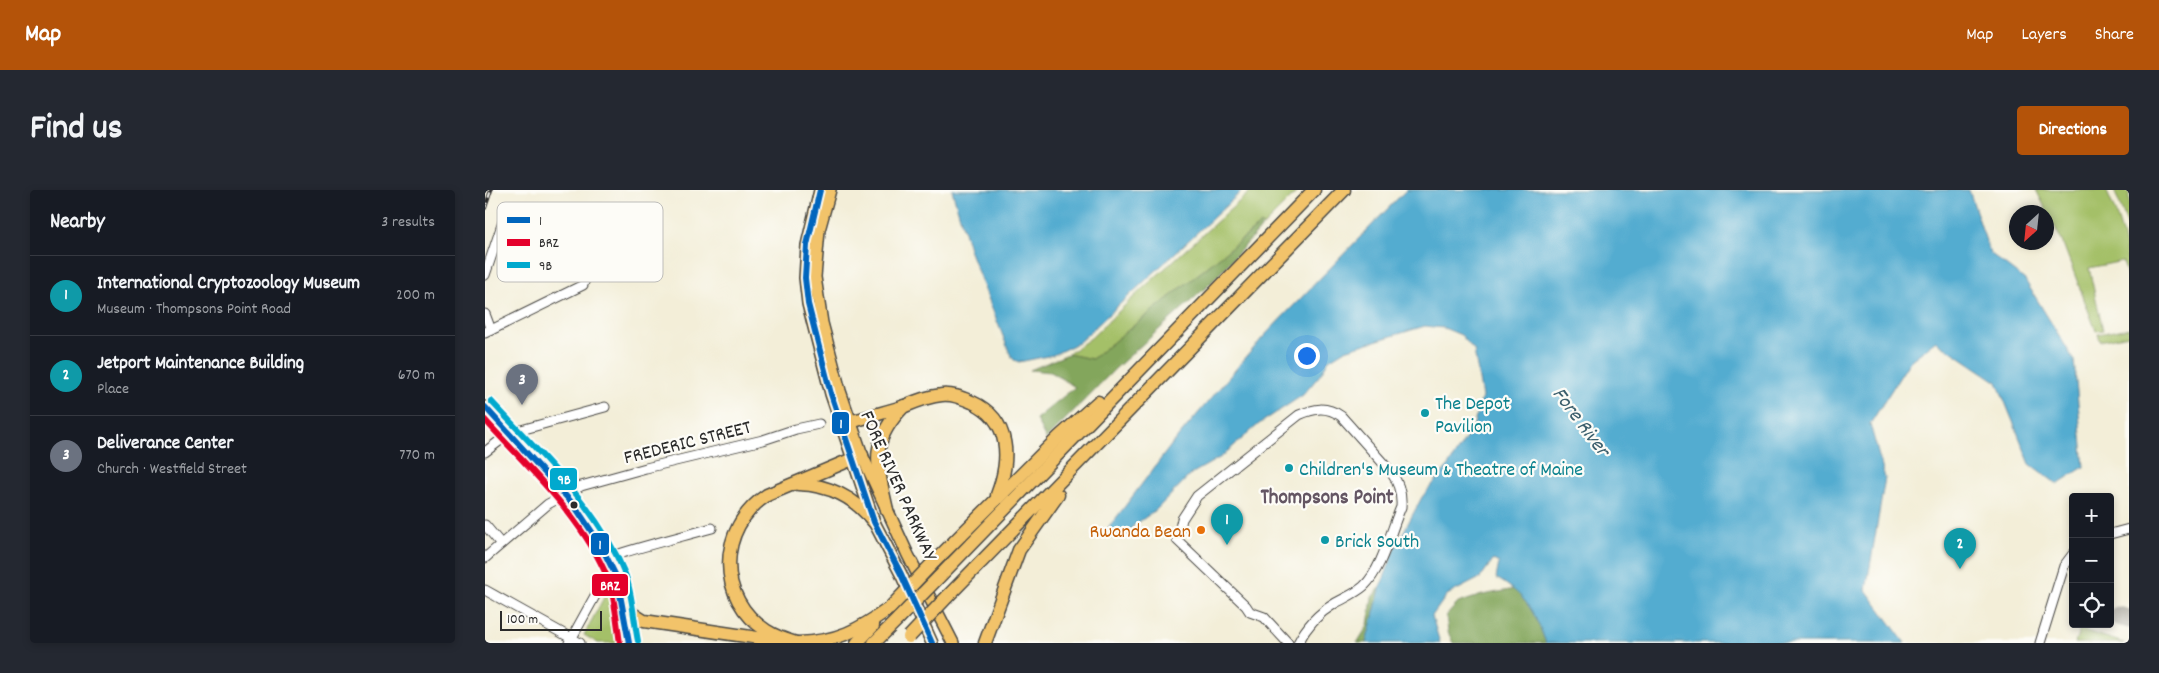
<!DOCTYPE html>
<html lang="en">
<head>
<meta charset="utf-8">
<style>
	:root { --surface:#171b24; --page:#242831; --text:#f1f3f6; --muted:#9ea1a6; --line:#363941; --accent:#b45309 }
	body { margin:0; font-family:Dekko,sans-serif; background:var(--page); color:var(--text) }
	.controls { position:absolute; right:15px; bottom:15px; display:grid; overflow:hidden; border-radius:5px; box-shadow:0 2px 8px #0003 }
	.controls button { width:45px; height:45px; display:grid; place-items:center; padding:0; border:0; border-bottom:1px solid var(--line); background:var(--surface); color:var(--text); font:25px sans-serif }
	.compass { position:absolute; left:1524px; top:15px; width:45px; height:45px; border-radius:50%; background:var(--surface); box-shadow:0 2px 8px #0003; rotate:207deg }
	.scale { position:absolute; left:15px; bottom:12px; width:102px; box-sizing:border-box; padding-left:5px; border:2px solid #2b2b2b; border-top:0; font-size:14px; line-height:18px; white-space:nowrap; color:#2b2b2b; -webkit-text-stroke:4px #fdfcf7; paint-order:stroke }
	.you { position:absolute; left:821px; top:165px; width:18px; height:18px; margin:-12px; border:4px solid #fff; border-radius:50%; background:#1a73e8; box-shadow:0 0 0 8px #1a73e833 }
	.badge { display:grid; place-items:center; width:32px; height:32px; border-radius:50%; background:var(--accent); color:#fff; font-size:16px; font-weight:700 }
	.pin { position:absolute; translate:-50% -41px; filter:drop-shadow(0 1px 2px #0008) }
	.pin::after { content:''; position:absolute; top:26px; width:18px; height:15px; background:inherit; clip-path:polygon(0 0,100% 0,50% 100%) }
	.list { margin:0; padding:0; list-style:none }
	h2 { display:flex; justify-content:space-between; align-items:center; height:65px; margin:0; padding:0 20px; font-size:21px }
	h2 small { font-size:16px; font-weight:400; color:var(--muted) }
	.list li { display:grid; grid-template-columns:32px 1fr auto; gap:15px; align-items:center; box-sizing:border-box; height:80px; padding:0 20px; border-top:1px solid var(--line) }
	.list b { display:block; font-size:19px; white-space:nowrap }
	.list p { margin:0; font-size:16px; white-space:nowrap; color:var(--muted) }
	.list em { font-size:16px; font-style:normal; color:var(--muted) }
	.icon { flex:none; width:28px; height:28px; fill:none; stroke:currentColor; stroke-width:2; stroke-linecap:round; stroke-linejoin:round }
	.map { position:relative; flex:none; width:1644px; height:453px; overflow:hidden; border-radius:5px }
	header { display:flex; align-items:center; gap:30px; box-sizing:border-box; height:70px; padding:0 25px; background:var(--accent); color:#fff }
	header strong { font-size:24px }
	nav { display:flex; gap:28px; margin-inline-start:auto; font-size:18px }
	.intro { display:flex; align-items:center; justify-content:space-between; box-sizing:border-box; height:120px; padding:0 30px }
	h1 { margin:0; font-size:35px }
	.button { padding:12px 22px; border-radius:5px; background:var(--accent); color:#fff; font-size:18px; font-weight:700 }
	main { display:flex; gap:30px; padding:0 30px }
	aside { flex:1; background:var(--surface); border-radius:5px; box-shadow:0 2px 8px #0003 }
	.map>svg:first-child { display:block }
</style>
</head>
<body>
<header>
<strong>Map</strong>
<nav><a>Map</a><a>Layers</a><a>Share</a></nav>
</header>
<div class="intro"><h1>Find us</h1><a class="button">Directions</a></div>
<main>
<aside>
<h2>Nearby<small>3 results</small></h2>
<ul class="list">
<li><span class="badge" style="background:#0f9aa8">1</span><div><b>International Cryptozoology Museum</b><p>Museum · Thompsons Point Road</p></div><em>200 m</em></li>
<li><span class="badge" style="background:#0f9aa8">2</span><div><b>Jetport Maintenance Building</b><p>Place</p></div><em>670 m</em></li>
<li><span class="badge" style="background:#6b7280">3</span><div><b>Deliverance Center</b><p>Church · Westfield Street</p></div><em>770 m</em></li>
</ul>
</aside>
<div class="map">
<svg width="1644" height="453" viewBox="0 0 1644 453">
	<rect width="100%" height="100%" fill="#fdfcf7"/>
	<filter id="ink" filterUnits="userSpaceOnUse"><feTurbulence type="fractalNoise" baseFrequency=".02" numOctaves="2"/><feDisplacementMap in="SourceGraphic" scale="10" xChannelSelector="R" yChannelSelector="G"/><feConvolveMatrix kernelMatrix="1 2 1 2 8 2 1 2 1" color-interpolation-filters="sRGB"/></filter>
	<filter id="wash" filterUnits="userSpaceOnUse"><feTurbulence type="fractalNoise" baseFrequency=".0096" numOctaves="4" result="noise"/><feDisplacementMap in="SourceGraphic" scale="20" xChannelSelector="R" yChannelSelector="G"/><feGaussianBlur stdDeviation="1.12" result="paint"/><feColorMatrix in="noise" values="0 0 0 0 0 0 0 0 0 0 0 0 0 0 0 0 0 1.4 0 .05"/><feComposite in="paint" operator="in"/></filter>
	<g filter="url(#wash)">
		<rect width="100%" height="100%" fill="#f3eed8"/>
		<g fill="#a4c067" stroke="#687649">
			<path d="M 767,0 L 814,0 L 778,36 L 776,34 L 607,169 L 583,164 L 606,148 L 657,99 Z"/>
			<path d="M 1551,0 L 1621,0 C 1635,29 1644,62 1644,94 L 1638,71 L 1604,78 L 1618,140 L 1611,141 L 1577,51 Z"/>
			<path d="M 1629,0 L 1644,0 L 1644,39 Z"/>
			<path d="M 1644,138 L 1644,145 L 1615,151 L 1613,144 Z"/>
			<path d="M 125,396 L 136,453 L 113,453 L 99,445 Z"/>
			<path d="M 1595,439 L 1639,453 L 1590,453 Z"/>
		</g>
		<g fill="#83a65c" stroke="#576844">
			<path d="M 776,34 L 778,36 L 725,94 L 631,178 L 561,249 L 551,229 L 590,197 L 566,182 L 545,180 L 583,164 L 607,169 Z"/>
			<path d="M 896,396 L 881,453 L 872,453 L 883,435 L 887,407 Z"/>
			<path d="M 1030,399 L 1049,423 L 1061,453 L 968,453 L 963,442 L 961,426 L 973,413 L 997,405 Z"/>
		</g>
		<g fill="#53acd0" stroke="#3f6c7e">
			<path d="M 467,0 L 758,0 L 593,153 L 568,165 L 534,172 L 529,170 L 525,164 L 485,62 Z"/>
			<path d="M 921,0 L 1484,0 L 1505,63 L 1540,90 L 1589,170 L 1599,277 L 1572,294 L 1545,274 L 1512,192 L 1451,151 L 1425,171 L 1385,234 L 1400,288 L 1381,400 L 1420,453 L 1061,453 C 1049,421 1041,405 1011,388 L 1014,373 L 1008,370 L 995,388 L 962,405 L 947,426 L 955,453 L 881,453 L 896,396 L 911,356 L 937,307 L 963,276 L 988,237 L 997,207 L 989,160 L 976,145 L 959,138 L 940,136 L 860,160 L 844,170 L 835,185 L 818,205 L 774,234 L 736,267 L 706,284 L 671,320 L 648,336 L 642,345 L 628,349 L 622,342 L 622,340 L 687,254 L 779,146 Z"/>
		</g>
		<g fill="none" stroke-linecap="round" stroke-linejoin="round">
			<path stroke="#8f8c82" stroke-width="19" d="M 1633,426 L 1644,429"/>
		</g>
	</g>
	<g filter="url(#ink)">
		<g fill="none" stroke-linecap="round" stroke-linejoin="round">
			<g stroke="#494845" stroke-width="11">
				<g id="minor">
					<path d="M 0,85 L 20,26"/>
					<path d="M 0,124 L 6,140"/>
					<path d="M 0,143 L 98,95 L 103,82"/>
					<path d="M 0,262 L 25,243 L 120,217"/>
					<path d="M 0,335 L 16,354"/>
					<path d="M 1625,344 L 1644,339"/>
					<path d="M 0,368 L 63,314 L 96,296 L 161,278 L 278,250 L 311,239 L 334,234"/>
					<path d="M 122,368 C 156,356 192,348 227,338"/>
					<path d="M 0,400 L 95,453"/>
					<path d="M 84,453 L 127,375"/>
					<path d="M 803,453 L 779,427 L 765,422 L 761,416 L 692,350 L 697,329 L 712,306 L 814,225 C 830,218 841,216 856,226 L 906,282 C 914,293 917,303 916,317 C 906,340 897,379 879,396 C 870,404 859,408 849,414 C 834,423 821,437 813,453"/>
					<path d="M 1555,453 L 1579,376 L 1588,364"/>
				</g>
			</g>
			<g stroke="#494845" stroke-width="14">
				<g id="major">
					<path d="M 335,0 L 322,55 L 320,88 L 323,114 L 346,204 L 389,332 L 416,384 L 447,453"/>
					<path d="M 345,0 L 334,40 L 330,87 L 337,133 L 355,201 L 377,265 L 423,365 L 468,453"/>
					<path d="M 0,217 L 89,315 L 115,354 L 132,388 L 144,453"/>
				</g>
			</g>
			<g stroke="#494845" stroke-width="15">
				<g id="highway">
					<path d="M 353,227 L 364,231 L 372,230 C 388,225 405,221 420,216 C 432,211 444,206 457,205 C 468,204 477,208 487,212 C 527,230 525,271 512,305"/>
					<path d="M 313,294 C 345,295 369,307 389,332"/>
					<path d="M 402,320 C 392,274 383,253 419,216"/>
					<path d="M 446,375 L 574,247 L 613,212"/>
					<path d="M 453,388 L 829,0"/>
					<path d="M 462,407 L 859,0"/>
					<path d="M 137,410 L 148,424 L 159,431 L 293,451"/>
					<path d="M 311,453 C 301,450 291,447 282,441 C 231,409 232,338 282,305 L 377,265"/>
					<path d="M 313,453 C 352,452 374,440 405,418"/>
					<path d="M 372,453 L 388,436"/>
					<path d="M 389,453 L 414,428"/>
					<path d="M 500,453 L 534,360 L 573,305"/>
				</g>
			</g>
			<use href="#minor" stroke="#fff" stroke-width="9"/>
			<use href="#major" stroke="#f2c36a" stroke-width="11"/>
			<use href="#highway" stroke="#f2c36a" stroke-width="12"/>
			<g stroke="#2b2b2b" stroke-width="4">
				<path id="rail" d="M 0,18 L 6,0"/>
			</g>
			<use href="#rail" stroke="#fdfcf7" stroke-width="2" stroke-dasharray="5.5" stroke-linecap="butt"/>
			<g stroke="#494845" stroke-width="15" stroke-linecap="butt">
				<g id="highway-bridge">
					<path d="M 405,418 L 446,375"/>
					<path d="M 414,428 L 453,388"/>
					<path d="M 424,447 L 462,407"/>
				</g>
			</g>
			<use href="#highway-bridge" stroke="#f2c36a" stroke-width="12"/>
			<g stroke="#fdfcf7" stroke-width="10">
				<g id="bus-1">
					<path d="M 335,0 L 322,55 L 320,88 L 323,114 L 346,204 L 389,332 L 416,384 L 447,453"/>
					<path d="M 0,217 L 89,315 L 115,354 L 132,388 L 144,453"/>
				</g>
			</g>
			<g stroke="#fdfcf7" stroke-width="10">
				<path id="bus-2" d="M 0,230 C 44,279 98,327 123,389 C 130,407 132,434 135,453"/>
			</g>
			<g stroke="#fdfcf7" stroke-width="10">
				<path id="bus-3" d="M 6,211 C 55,264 112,316 140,384 C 147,401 149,432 153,451"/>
			</g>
			<use href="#bus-1" stroke="#0065bd" stroke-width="6"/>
			<use href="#bus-2" stroke="#e4002b" stroke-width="6"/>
			<use href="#bus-3" stroke="#00a9ce" stroke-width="6"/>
		</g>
	</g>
	<g fill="#0f9aa8" stroke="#fdfcf7" stroke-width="2">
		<circle cx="940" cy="223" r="5"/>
		<circle cx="804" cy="278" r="5"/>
		<circle cx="840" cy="350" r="5"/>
	</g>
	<circle fill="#2b2b2b" stroke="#fdfcf7" stroke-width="2" cx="89" cy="315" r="4.5"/>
	<circle fill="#e8710a" stroke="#fdfcf7" stroke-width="2" cx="716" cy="340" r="5"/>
	<g text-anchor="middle" stroke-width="4.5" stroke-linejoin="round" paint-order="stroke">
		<g font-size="20" fill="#0d838f" stroke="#fdfcf7" text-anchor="start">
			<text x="950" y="219">The Depot<tspan x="950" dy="23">Pavilion</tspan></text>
			<text x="814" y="285">Children's Museum &amp; Theatre of Maine</text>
			<text x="850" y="357">Brick South</text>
		</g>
		<g font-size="20" fill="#2b2b2b" stroke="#fdfcf7">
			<text transform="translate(202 251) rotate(-14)" y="7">FREDERIC STREET</text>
			<text transform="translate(415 295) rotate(66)" y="7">FORE RIVER PARKWAY</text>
		</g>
		<g font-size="20" fill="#c56008" stroke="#fdfcf7" text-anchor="end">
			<text x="706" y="347">Rwanda Bean</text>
		</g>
		<g font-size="21" font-style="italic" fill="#3b5f6d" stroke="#fdfcf7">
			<text transform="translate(1097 231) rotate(53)" y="7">Fore River</text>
		</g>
		<g font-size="21" font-weight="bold" fill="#645663" stroke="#fdfcf7">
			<text x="842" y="313">Thompsons Point</text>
		</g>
	</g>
	<rect x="12" y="12" width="166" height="80" rx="8" fill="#fdfcf7" stroke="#bebdba" stroke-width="1"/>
	<rect x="22" y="27" width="23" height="6" fill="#0065bd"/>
	<rect x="22" y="49" width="23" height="7" fill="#e4002b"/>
	<rect x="22" y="72" width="23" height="6" fill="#00a9ce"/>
	<g font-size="14" fill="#2b2b2b">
		<text x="54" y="35">1</text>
		<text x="54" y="57">BRZ</text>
		<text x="54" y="80">9B</text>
	</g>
	<g stroke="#fdfcf7" stroke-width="2">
		<rect x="346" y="221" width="19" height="24" rx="5" fill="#0065bd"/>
		<rect x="64" y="277" width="29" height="24" rx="5" fill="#00a9ce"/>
		<rect x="105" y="342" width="20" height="24" rx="5" fill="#0065bd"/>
		<rect x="106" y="383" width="38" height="24" rx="5" fill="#e4002b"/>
	</g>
	<g font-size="14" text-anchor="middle" font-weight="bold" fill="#fff">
		<text x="356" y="238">1</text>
		<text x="79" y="294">9B</text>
		<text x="115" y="359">1</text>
		<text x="125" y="400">BRZ</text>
	</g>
</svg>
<div class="controls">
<button>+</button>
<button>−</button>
<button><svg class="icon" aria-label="locate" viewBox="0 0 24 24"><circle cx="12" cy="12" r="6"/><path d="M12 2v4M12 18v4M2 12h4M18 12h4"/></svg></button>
</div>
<svg class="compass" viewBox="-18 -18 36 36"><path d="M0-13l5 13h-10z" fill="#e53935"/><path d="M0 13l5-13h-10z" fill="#9ea1a6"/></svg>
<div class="scale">100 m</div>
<div class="you"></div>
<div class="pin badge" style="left:742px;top:355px;background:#0f9aa8">1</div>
<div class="pin badge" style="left:1475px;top:379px;background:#0f9aa8">2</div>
<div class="pin badge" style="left:37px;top:215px;background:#6b7280">3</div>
</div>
</main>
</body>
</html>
